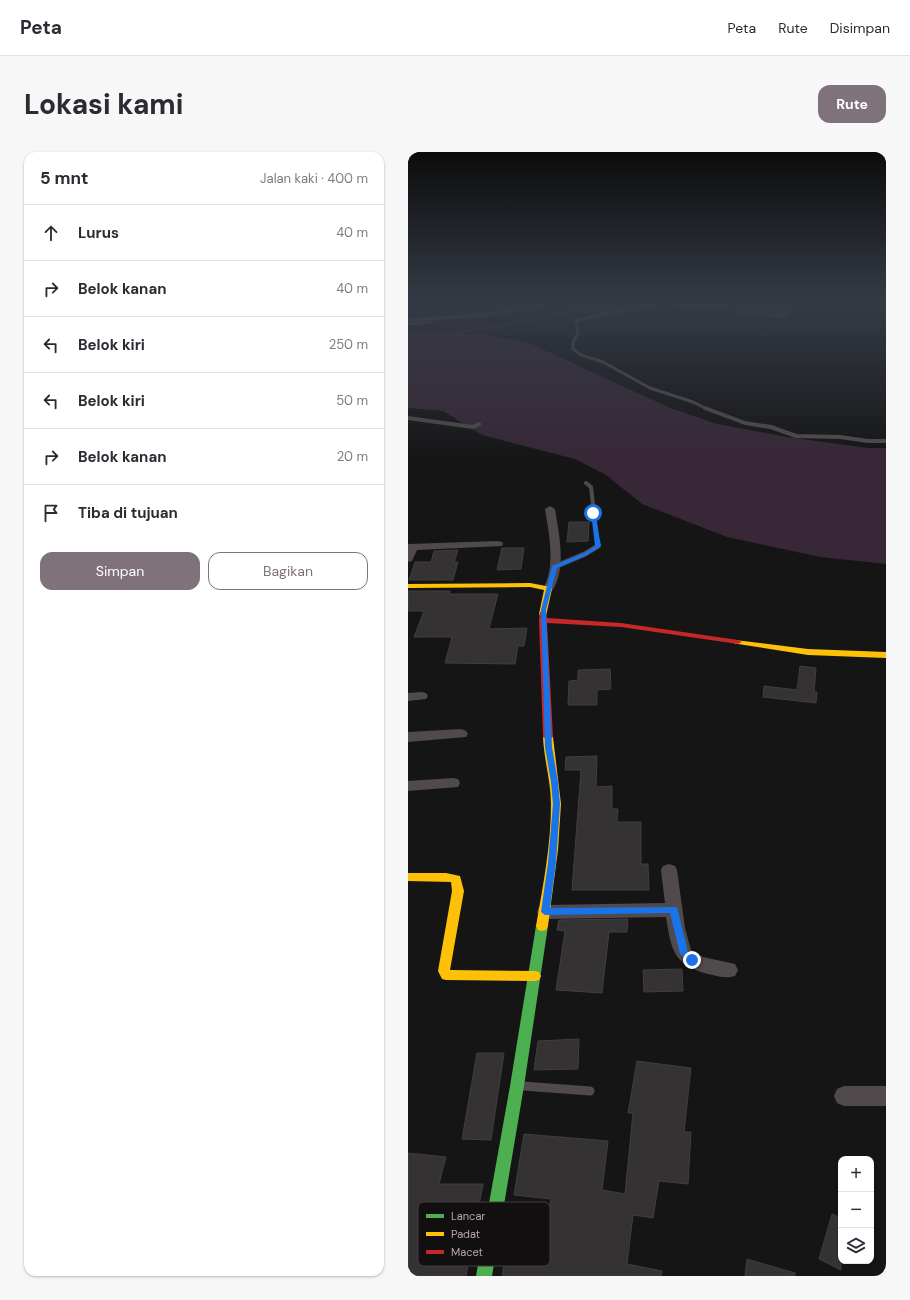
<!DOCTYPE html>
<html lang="id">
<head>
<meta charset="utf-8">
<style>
	:root { --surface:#fff; --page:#f7f7f7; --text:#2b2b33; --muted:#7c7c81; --line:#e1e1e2; --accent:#7f727a }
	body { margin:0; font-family:"DM Sans",sans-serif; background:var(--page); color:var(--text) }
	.controls { position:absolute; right:12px; bottom:12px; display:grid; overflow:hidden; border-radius:8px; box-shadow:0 1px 3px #0004 }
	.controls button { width:36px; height:36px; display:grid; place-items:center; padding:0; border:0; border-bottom:1px solid var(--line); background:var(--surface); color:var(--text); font:20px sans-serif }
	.stop { position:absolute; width:12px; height:12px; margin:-9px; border:3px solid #1a73e8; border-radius:50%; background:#fff }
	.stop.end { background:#1a73e8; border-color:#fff; box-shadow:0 1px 4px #0008 }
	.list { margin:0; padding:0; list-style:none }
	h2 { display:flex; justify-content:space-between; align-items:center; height:52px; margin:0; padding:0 16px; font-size:17px }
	h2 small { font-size:13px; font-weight:400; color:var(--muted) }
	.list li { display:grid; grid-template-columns:26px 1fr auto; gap:12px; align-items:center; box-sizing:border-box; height:56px; padding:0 16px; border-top:1px solid var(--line) }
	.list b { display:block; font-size:15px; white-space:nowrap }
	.list em { font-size:13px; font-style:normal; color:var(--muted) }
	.actions { display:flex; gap:8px; padding:12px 16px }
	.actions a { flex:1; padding:9px 0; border:1px solid var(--accent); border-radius:12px; text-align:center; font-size:14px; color:var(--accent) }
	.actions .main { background:var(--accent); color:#fff }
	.icon { flex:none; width:22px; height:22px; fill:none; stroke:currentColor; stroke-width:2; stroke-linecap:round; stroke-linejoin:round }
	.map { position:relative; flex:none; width:478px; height:1124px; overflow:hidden; border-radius:12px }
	header { display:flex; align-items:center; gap:24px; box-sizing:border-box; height:56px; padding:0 20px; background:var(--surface); border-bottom:1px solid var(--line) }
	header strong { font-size:19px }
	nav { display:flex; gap:22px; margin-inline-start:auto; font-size:14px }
	.intro { display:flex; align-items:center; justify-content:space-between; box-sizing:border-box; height:96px; padding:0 24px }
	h1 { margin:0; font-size:28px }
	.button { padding:10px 18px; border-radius:12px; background:var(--accent); color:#fff; font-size:14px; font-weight:700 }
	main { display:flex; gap:24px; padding:0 24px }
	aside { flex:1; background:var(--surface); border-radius:12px; box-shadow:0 1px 3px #0004 }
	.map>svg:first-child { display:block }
</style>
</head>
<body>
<header>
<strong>Peta</strong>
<nav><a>Peta</a><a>Rute</a><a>Disimpan</a></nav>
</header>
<div class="intro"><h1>Lokasi kami</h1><a class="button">Rute</a></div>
<main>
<aside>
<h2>5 mnt<small>Jalan kaki · 400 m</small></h2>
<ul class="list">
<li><svg class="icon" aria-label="ahead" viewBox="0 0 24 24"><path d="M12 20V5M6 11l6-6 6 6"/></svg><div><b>Lurus</b></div><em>40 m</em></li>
<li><svg class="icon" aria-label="right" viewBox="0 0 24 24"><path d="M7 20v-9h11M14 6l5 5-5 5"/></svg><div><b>Belok kanan</b></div><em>40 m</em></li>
<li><svg class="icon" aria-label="left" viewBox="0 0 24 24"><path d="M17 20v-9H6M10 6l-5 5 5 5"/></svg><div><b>Belok kiri</b></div><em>250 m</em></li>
<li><svg class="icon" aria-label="left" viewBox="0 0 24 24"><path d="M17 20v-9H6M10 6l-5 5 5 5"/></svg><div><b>Belok kiri</b></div><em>50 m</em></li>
<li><svg class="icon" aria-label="right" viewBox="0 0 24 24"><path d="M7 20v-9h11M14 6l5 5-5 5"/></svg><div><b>Belok kanan</b></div><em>20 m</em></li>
<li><svg class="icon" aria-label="arrive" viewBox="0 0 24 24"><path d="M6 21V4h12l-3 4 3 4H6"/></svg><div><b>Tiba di tujuan</b></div></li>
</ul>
<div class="actions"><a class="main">Simpan</a><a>Bagikan</a></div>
</aside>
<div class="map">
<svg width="478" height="1124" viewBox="0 0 478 1124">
	<rect width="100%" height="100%" fill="#151515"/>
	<path fill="#382736" d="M 19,180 L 74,182 L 121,191 L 260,255 L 309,272 L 379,285 L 460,296 L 478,296 L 478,412 L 412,405 L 319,385 L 234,352 L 198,323 L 167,307 L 74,283 L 35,259 L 0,256 L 0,181 Z"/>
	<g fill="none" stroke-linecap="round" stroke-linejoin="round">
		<path fill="#382736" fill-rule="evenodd" d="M 196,152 L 207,152 L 96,175 L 0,189 L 0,185 L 96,171 Z"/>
	</g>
	<g fill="#353234" stroke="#423d40">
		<path d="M 337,152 L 384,152 L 379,166 L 332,163 Z"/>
		<path d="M 161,370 L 181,370 L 180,389 L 159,390 Z"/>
		<path d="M 94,396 L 116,396 L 113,417 L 89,418 Z"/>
		<path d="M 50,398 L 46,410 L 50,410 L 45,428 L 1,428 L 7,410 L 23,410 L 26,399 Z"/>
		<path d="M 0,439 L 42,439 L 41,442 L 90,442 L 81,477 L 119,476 L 116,494 L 110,494 L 107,512 L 37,511 L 44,485 L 6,485 L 16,459 L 0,459 Z"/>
		<path d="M 392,514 L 408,516 L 406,540 L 409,540 L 408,551 L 355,545 L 356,534 L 389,538 Z"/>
		<path d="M 202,517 L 203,537 L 189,538 L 189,553 L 160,553 L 161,529 L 170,528 L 170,518 Z"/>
		<path d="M 189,604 L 188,635 L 204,634 L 204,657 L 210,657 L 209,670 L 233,670 L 233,712 L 240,712 L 241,738 L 164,738 L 173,618 L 157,618 L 158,605 Z"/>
		<path d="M 220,767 L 219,780 L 201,780 L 194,841 L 148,838 L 157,779 L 149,778 L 151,768 Z"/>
		<path d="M 274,817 L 275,839 L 236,840 L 235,818 Z"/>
		<path d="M 171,887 L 170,917 L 126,918 L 130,889 Z"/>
		<path d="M 69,901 L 96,901 L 83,988 L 54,987 Z"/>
		<path d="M 229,909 L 283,916 L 276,980 L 283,980 L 280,1032 L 251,1029 L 245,1066 L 225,1063 L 219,1112 L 254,1119 L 253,1124 L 94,1124 L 103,1067 L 137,1074 L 143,1047 L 106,1043 L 116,982 L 200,989 L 194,1038 L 217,1042 L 225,961 L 220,961 Z"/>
		<path d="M 0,1001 L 38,1005 L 31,1032 L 75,1032 L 58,1124 L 0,1124 Z"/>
		<path d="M 424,1062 L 433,1066 L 433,1118 L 411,1107 Z"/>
		<path d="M 339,1107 L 387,1121 L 387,1124 L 337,1124 Z"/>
	</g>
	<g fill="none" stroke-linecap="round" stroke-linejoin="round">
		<g stroke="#504a4d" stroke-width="3">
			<path d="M 168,168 L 170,181 L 165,190 L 165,197 L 173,203 L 195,210 L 242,236 L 285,250 L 299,257"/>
			<path d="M 0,172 L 23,170"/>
		</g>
		<g stroke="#504a4d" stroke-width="4">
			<path d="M 297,256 L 337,271 L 363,275 L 388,284 L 432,285 L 460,289 L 478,289"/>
			<path d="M 0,266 L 65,275 L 71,272"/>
			<path d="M 178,331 L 183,335 L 190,394 L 188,395"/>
		</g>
		<path stroke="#504a4d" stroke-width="5.5" d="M 146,415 L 177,402 L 190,394"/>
		<path stroke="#504a4d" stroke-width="9" d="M 115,934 L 182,939"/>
		<g fill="#504a4d" fill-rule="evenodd">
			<path d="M 135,152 L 147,152 L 76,165 L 0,170 L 0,166 L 76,161 Z"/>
			<path d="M 240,152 L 254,152 L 168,170 L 165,168 L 216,155 Z"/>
			<path d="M 264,152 L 305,152 L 321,154 L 318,156 L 267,154 Z"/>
			<path d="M 142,354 L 147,357 C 151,382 159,417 144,439 L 140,440 L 135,437 C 148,414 141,382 137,357 Z"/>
			<path d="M 90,389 L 94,390 L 95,392 L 94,394 L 9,398 L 4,409 L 0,410 L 0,392 Z"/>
			<path d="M 14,540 L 18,541 L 20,544 L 18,547 L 0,549 L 0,541 Z"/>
			<path d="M 53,577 L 58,579 L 60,582 L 58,585 L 0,590 L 0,580 Z"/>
			<path d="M 45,626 L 50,627 L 52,631 L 50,635 L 0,639 L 0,629 Z"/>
			<path d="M 261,712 L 267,714 L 269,718 L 277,776 L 283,798 L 295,805 L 327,812 L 330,818 L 327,824 C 318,827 309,824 300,822 C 265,813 263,797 258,765 L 137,767 L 131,765 L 129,760 L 131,755 L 137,753 L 257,751 L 253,718 L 255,714 Z"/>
			<path d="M 436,934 L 478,934 L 478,954 L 436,954 L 429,951 L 426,944 L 429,937 Z"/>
		</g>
		<path fill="#4caf50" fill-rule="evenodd" d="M 134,769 L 138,770 L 140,774 L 116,934 L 84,1124 L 68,1124 L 102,934 L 128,774 L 130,770 Z"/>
		<g fill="#ffc107" fill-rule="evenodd">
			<path d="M 122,431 L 143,435 L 144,437 L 138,464 L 132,464 L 131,462 L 136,438 L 122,435 L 0,436 L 0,432 Z"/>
			<path d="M 327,488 L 400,497 L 478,500 L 478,506 L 400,503 L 330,492 L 327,492 L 326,490 Z"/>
			<path d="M 140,582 L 145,585 L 153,652 L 150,698 L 140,774 L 138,778 L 134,779 L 130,778 L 128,774 C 135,734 143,693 143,652 C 143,630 136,608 135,585 Z"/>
			<path d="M 0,721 L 38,721 L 52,724 L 56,739 L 42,818 L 127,819 L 131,820 L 133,824 L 131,828 L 127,829 L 38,828 L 34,827 L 30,819 L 44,739 L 43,730 L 0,729 Z"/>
		</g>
		<path fill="#c62828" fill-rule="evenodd" d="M 132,460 L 138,460 L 139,466 L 213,471 L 330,488 L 334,490 L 330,492 L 213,475 L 139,471 L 145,585 L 140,588 L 135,585 L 131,468 Z"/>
	</g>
	<linearGradient id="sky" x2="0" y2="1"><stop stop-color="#0c0c0c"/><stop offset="0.49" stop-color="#353b46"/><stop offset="1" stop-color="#353b46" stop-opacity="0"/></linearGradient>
	<rect width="478" height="309" fill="url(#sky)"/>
	<path fill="#1a73e8" d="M 183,360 L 187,361 L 193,394 L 179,403 L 149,416 L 138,458 L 144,595 L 150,630 L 152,652 L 148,711 L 142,756 L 269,755 L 280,800 L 288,808 L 284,812 L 272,802 L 262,761 L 137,763 L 133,760 L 140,711 L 145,652 L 143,630 L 137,595 L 133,458 L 144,414 L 176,401 L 187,394 Z"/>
	<rect x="10" y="1050" width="132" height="64" rx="6" fill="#110f10" stroke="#433c40" stroke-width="1"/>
	<rect x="18" y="1062" width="18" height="4" fill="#4caf50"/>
	<rect x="18" y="1080" width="18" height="4" fill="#ffc107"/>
	<rect x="18" y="1098" width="18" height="4" fill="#c62828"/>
	<g font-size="11" fill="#b8a4b0">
		<text x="43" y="1068">Lancar</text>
		<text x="43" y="1086">Padat</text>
		<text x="43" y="1104">Macet</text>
	</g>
</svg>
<div class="controls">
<button>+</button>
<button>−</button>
<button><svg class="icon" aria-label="layers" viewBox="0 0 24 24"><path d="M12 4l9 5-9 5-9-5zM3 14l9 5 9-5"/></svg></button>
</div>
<div class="stop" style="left:185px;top:361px"></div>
<div class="stop end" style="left:284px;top:808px"></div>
</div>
</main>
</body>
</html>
